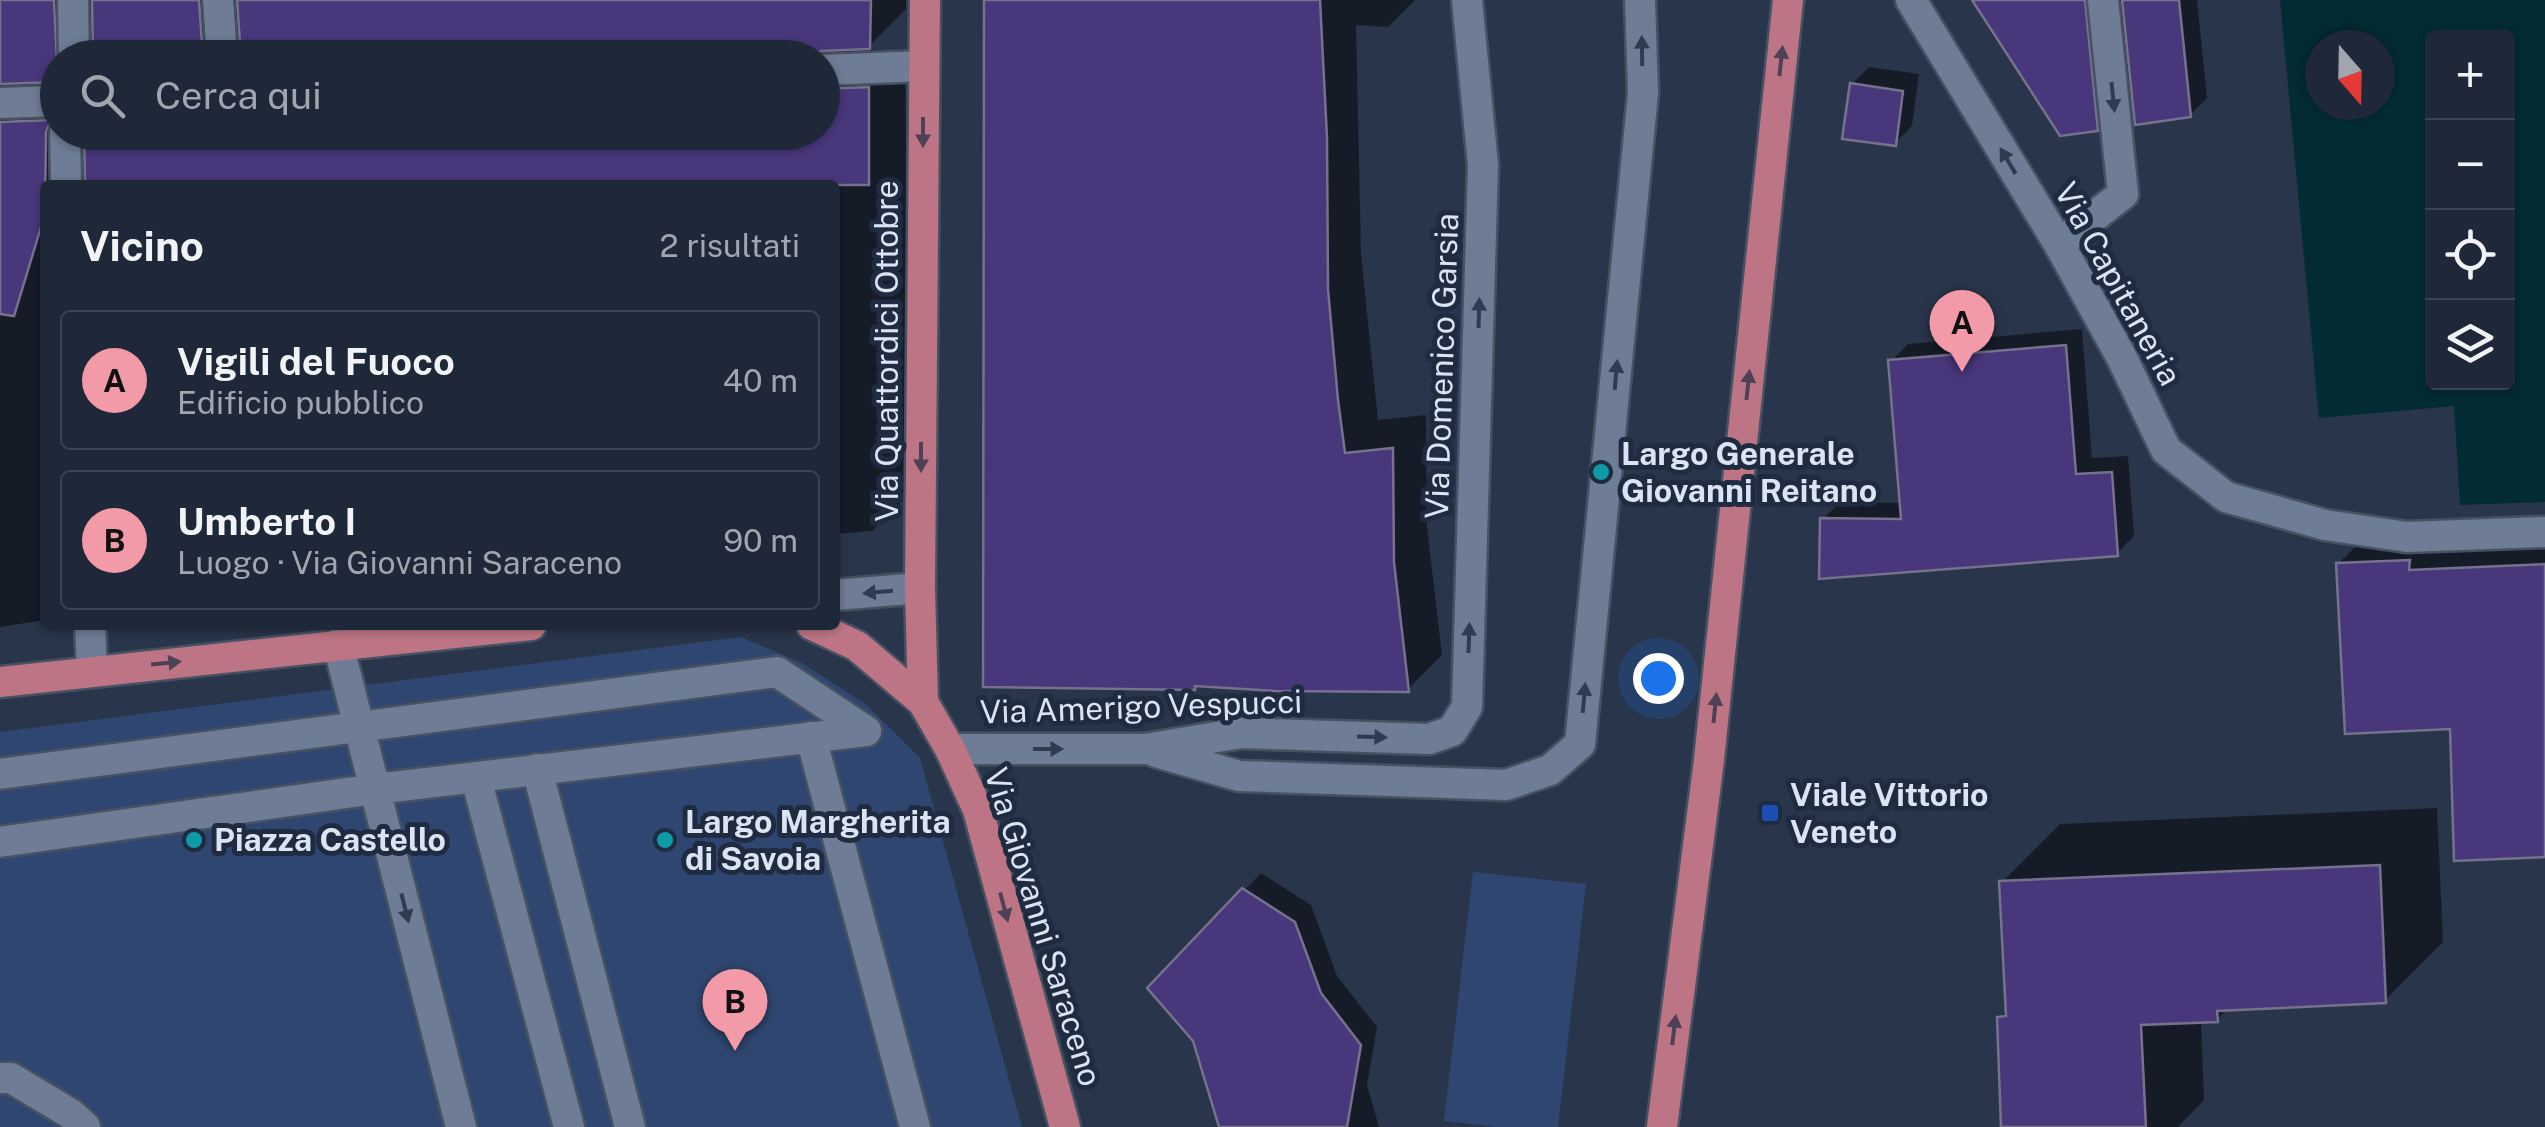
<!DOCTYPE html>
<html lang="it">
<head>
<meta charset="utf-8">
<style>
	:root { --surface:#1f2838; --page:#2c3443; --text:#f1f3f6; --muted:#a1a6ae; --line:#3c4453; --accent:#f39aa8 }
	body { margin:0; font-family:"Public Sans",sans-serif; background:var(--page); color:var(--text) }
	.controls { position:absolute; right:30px; top:30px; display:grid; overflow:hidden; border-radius:10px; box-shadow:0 2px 8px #0004 }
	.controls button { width:90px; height:90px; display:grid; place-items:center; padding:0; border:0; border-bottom:2px solid var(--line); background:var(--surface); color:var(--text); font:50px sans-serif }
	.compass { position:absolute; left:2305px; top:30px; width:90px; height:90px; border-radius:50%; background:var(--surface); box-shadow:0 2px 8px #0004; rotate:160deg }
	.you { position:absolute; left:1658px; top:678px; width:35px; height:35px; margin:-25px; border:8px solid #fff; border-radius:50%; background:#1a73e8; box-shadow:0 0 0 15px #1a73e833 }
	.badge { display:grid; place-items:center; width:65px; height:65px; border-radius:50%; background:var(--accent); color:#111; font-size:32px; font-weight:700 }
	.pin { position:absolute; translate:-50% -82px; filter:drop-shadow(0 2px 5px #0008) }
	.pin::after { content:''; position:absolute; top:52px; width:35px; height:30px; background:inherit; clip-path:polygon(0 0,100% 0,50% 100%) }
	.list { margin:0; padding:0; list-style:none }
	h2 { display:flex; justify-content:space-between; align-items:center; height:130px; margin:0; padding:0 40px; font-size:42px }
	h2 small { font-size:32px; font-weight:400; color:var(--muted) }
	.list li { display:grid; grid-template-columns:65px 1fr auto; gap:30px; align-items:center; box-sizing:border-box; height:140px; margin:0 20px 20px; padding:0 20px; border:2px solid var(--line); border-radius:10px }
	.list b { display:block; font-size:38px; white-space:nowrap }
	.list p { margin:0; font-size:32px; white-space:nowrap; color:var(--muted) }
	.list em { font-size:32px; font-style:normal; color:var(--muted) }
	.icon { flex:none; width:55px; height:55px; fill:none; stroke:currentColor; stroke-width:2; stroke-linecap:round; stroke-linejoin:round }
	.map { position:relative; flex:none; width:2545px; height:1127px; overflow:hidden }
	.search { position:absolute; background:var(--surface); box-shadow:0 2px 8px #0004; left:40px; top:40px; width:800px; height:110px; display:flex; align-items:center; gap:25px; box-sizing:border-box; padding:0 35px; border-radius:55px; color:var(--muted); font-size:38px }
	.panel { position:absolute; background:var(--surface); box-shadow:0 2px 8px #0004; left:40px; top:180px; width:800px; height:450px; border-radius:10px }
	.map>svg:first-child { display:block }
</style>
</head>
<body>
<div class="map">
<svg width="2545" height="1127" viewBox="0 0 2545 1127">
	<rect width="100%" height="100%" fill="#29354b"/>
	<g fill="#2f4770">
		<path d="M 741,637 L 802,663 L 867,705 L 920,758 L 1022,1127 L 0,1127 L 0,732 Z"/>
		<path d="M 1473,872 L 1586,884 L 1558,1127 L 1497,1127 L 1444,1121 Z"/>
	</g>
	<path fill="#032b33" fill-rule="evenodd" d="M 2280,0 L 2545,0 L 2545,502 L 2460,505 L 2454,406 L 2319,418 ZM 2432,38 L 2508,38 L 2508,382 L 2432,382 ZM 2320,45 L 2380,45 L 2380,105 L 2320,105 Z"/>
	<g fill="#0007" fill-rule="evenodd">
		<path d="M 0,0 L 906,0 L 906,9 L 865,50 L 905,50 L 910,493 L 872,531 L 835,534 L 835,185 L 45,185 L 45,620 L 0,627 ZM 58,58 L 822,58 L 822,132 L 58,132 Z"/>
		<path d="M 986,0 L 1415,0 L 1388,27 L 1356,25 L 1361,254 L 1378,420 L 1426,415 L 1427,527 L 1442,655 L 1408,689 L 1198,683 L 1194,687 Z"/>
		<path d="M 1976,0 L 2197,0 L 2207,98 L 2190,115 L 2134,91 L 2096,128 Z"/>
		<path d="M 1869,67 L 1919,74 L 1912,126 L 1895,143 L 1852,84 Z"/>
		<path d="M 2082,329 L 2092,458 L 2128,456 L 2134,536 L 2117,553 L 1823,519 L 1840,502 L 1902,503 L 1891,361 L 1908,344 Z"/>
		<path d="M 2371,531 L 2545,534 L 2545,855 L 2338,564 Z"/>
		<path d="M 2437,808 L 2443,942 L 2385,1000 L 2229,1008 L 2217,1019 L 2201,1020 L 2204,1100 L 2178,1127 L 2004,1127 L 1999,1018 L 2008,1010 L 2002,882 L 2060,824 Z"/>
		<path d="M 1261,873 L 1311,905 L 1337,976 L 1377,1027 L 1367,1085 L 1379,1127 L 1218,1127 L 1219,1120 L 1195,1040 L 1151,988 Z"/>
	</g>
	<g fill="#48377b" stroke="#76728d" stroke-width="2.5">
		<path d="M 0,0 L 54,0 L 58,82 L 0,84 Z"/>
		<path d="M 92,0 L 199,0 L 203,58 L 93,58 Z"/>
		<path d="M 237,0 L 871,0 L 870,49 L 821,51 L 809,58 L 241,58 Z"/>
		<path d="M 984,0 L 1320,0 L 1327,137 L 1328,289 L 1338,400 L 1345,453 L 1393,448 L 1394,562 L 1409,692 L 1275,691 L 1195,686 L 1195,690 L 983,687 Z"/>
		<path d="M 1972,0 L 2085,0 L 2098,131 L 2060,136 Z"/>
		<path d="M 2122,0 L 2179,0 L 2191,117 L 2135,125 Z"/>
		<path d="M 1850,83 L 1903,91 L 1896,146 L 1842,139 Z"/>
		<path d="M 869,87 L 869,185 L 85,185 L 84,132 L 822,132 L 822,89 Z"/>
		<path d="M 51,120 L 46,132 L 45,214 L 14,316 L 0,314 L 0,122 Z"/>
		<path d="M 2066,345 L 2076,474 L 2112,472 L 2118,556 L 1819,579 L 1820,518 L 1901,519 L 1888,360 Z"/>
		<path d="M 2410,560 L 2409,570 L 2545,564 L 2545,857 L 2454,861 L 2450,729 L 2345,734 L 2336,563 Z"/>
		<path d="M 2380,865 L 2386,1003 L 2217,1011 L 2218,1022 L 2141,1025 L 2146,1127 L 2001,1127 L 1997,1017 L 2006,1016 L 1999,881 Z"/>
		<path d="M 1242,888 L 1295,922 L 1321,993 L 1361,1045 L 1347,1127 L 1219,1127 L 1193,1041 L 1147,988 Z"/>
	</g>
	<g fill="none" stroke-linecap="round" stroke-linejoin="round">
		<g stroke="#465162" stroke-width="35">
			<g id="minor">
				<path d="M 73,0 L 74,58"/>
				<path d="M 218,0 L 222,58"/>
				<path d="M 1911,0 L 2059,244 L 2122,358 L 2166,450 L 2226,497 L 2325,525 L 2407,537 L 2545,532"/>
				<path d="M 822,70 L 924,66"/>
				<path d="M 0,103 L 58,101"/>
				<path d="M 65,132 L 66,185"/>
				<path d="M 2059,244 L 2123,194 L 2103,0"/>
				<path d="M 835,595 L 920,588"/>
				<path d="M 90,625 L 92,671"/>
				<path d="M 338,644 L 461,1127"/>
				<path d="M 811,737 L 915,1127"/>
				<path d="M 950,749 L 1145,749 L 1241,733 L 1429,739 L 1452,731 L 1467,707 L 1483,165 L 1467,0"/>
				<path d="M 1156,752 L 1239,776 L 1506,785 L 1550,770 L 1580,744 L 1643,93 L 1640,0"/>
				<path d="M 537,769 L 630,1127"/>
				<path d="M 0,774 L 777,672 L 866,731"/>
				<path d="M 476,778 L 569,1127"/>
				<path d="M 0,842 L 375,789 L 866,731"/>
				<path d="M 0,1078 L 11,1078 L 71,1114 L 85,1127"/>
			</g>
		</g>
		<g stroke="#465162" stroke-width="35">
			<g id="major">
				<path d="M 812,625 L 857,646 L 923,702 L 950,749 L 978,810 L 1065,1127"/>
				<path d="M 0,682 L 531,625"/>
				<path d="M 923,702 L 920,588 L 925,0"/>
				<path d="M 1662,1127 L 1709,760 L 1788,0"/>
			</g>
		</g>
		<use href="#minor" stroke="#6e7c95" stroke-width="30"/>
		<use href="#major" stroke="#bd7585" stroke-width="30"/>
	</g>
	<defs><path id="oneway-solid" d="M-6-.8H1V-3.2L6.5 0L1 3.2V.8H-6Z" transform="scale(2.5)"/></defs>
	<g fill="#2f3b51">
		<use href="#oneway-solid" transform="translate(1642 51) rotate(-91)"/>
		<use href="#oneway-solid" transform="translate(2113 97) rotate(84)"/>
		<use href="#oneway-solid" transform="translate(2008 161) rotate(-121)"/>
		<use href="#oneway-solid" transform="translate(1479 313) rotate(-88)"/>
		<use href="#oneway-solid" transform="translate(1616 375) rotate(-85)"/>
		<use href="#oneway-solid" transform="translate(878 592) rotate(175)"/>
		<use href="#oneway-solid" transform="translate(1469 638) rotate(-88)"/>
		<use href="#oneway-solid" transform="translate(1584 698) rotate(-85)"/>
		<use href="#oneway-solid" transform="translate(1372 737) rotate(2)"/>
		<use href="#oneway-solid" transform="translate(1048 749)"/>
		<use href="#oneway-solid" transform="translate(405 908) rotate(76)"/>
	</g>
	<g fill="#4e4155">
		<use href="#oneway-solid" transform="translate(1781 61) rotate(-84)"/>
		<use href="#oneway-solid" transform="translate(923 132) rotate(90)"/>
		<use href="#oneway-solid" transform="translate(1748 385) rotate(-84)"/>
		<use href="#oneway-solid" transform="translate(921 457) rotate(90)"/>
		<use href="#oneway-solid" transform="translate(166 663) rotate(-6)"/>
		<use href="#oneway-solid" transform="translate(1715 708) rotate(-84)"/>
		<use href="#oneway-solid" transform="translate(1004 907) rotate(75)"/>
		<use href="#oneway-solid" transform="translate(1674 1030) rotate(-83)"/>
	</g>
	<g fill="#0f9aa8" stroke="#1f2b40" stroke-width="4">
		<circle cx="1601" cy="472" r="10"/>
		<circle cx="194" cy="840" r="10"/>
		<circle cx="665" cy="840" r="10"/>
	</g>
	<rect fill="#1a4fb4" stroke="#1f2b40" stroke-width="4" x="1760" y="803" width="20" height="20" rx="5"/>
	<g text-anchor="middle" stroke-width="10" stroke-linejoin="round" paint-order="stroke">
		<g font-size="32" fill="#dbe4f2" stroke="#1f2b40">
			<text transform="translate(2118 284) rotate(61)" y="11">Via Capitaneria</text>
			<text transform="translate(887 351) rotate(-90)" y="11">Via Quattordici Ottobre</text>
			<text transform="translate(1442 366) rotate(-88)" y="11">Via Domenico Garsia</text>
			<text transform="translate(1141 707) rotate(-2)" y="11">Via Amerigo Vespucci</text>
			<text transform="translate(1043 927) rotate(73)" y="11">Via Giovanni Saraceno</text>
		</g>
		<g font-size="32" font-weight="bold" fill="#dbe4f2" stroke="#1f2b40" text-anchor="start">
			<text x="1621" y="465">Largo Generale<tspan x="1621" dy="37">Giovanni Reitano</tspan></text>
			<text x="1790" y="806">Viale Vittorio<tspan x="1790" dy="37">Veneto</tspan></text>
			<text x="685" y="833">Largo Margherita<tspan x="685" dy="37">di Savoia</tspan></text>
			<text x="214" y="851">Piazza Castello</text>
		</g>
	</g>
</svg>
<div class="controls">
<button>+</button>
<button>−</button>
<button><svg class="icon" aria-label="locate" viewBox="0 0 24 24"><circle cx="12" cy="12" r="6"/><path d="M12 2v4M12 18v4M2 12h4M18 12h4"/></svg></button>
<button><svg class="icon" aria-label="layers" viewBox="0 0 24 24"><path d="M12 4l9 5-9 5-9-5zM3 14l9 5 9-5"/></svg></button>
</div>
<svg class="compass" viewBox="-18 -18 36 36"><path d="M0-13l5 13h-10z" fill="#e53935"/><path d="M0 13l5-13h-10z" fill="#a1a6ae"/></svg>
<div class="you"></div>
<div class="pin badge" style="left:1962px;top:372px">A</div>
<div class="pin badge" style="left:735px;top:1051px">B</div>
<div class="search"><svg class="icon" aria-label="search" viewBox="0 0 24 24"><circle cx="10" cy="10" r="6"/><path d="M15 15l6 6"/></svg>Cerca qui</div>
<section class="panel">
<h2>Vicino<small>2 risultati</small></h2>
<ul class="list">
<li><span class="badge">A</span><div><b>Vigili del Fuoco</b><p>Edificio pubblico</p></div><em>40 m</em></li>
<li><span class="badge">B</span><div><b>Umberto I</b><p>Luogo · Via Giovanni Saraceno</p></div><em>90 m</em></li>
</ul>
</section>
</div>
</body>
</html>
